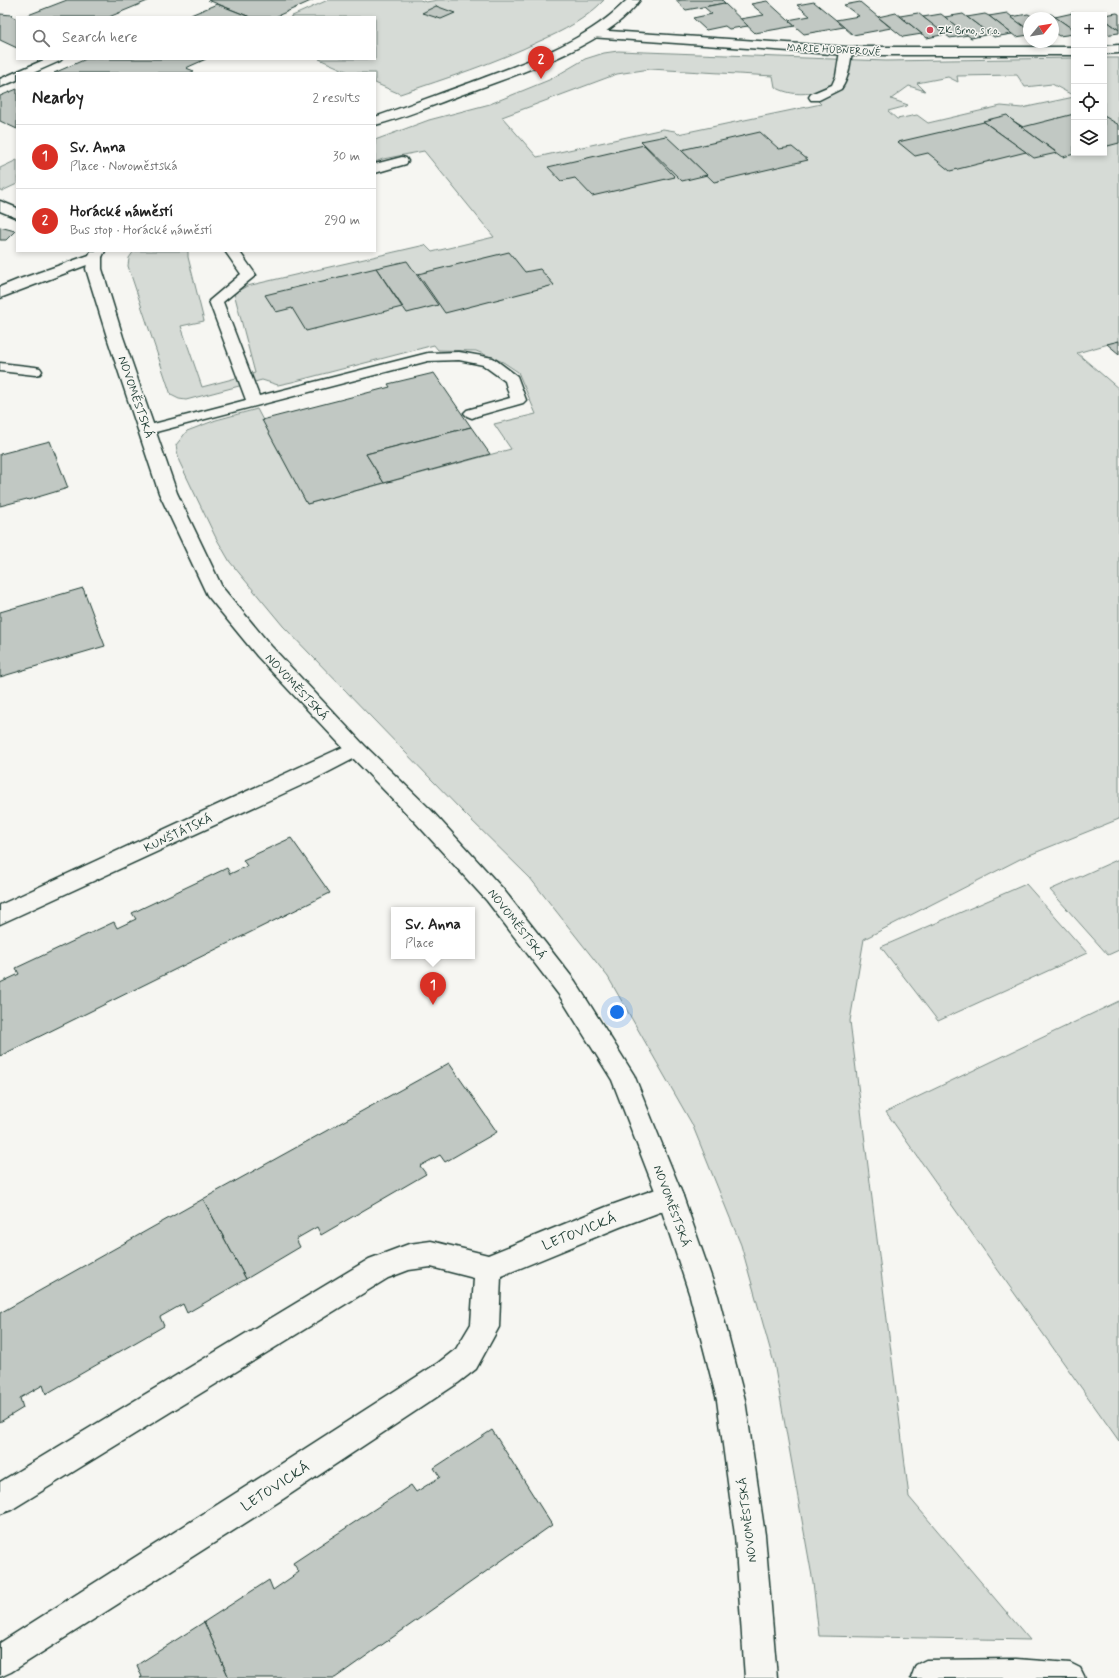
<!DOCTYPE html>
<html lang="en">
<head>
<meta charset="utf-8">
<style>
	:root { --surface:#fff; --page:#f2f2f2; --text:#222; --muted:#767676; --line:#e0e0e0; --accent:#d93025 }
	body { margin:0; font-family:Mynerve,sans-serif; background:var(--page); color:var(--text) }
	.controls { position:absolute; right:12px; top:12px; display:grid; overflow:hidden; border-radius:0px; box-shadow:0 2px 6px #0003 }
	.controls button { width:36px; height:36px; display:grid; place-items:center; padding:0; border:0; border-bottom:1px solid var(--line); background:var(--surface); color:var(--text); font:20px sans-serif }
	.compass { position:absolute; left:1023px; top:12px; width:36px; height:36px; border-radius:50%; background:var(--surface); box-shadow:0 2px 6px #0003; rotate:60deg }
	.you { position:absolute; left:617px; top:1012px; width:14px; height:14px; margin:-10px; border:3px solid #fff; border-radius:50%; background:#1a73e8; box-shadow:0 0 0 6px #1a73e833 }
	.badge { display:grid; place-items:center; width:26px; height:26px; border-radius:50%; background:var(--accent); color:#fff; font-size:13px; font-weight:700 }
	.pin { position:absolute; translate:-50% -33px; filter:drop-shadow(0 1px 2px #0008) }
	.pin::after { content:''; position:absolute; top:21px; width:14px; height:12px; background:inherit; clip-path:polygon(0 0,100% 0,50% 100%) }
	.popup { position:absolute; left:391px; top:907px; width:84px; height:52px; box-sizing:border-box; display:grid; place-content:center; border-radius:0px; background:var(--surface); filter:drop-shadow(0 1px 3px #0005); font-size:13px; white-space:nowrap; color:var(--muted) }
	.popup b { font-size:15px; color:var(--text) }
	.popup::after { content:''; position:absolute; left:50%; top:100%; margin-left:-8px; border:8px solid transparent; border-top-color:var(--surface) }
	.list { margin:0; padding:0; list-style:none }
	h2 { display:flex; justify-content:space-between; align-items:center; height:52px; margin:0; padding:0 16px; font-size:17px }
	h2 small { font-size:13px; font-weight:400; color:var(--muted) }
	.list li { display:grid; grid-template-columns:26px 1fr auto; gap:12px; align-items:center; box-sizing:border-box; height:64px; padding:0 16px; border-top:1px solid var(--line) }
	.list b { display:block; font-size:15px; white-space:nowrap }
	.list p { margin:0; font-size:13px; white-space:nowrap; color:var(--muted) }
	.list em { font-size:13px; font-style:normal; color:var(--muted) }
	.icon { flex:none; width:22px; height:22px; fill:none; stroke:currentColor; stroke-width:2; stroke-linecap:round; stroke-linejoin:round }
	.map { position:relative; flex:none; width:1119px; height:1678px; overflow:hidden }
	.search { position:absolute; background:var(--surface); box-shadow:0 2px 6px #0003; left:16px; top:16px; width:360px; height:44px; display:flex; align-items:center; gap:10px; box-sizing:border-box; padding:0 14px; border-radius:0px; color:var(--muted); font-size:15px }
	.panel { position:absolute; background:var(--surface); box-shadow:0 2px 6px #0003; left:16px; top:72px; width:360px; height:180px; border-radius:0px }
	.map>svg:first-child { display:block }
</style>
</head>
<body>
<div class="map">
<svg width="1119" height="1678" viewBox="0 0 1119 1678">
	<rect width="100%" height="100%" fill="#f6f6f2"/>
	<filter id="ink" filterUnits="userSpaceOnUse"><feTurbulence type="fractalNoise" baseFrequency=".025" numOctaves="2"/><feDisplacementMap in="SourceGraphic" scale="8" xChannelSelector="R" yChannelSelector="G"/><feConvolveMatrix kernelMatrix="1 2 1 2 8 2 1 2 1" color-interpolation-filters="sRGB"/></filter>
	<g filter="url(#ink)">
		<g fill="#d6dbd6" stroke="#7a8c85" fill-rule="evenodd">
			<path d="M 328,0 L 420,0 L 426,2 L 438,0 L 604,0 C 586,19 563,31 540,41 C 495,63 447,78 400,94 L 375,83 L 375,73 L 351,73 L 319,59 L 375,59 L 375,17 L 290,17 Z"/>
			<path d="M 618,51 L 886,61 L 1074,58 L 1074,96 L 1052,84 L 1025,87 L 1017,75 L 957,76 L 958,82 L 948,77 L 917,83 L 925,91 L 909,86 L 891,99 L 908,105 L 907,106 L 888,111 L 897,119 L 917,115 L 928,123 L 1001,106 L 1022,108 L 1074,97 L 1074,153 L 1104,153 L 1104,58 L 1119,58 L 1119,341 L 1077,353 L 1119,389 L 1119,819 L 1022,858 L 864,939 L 850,1021 L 909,1497 L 1030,1640 L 819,1636 L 813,1582 L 774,1363 L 741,1245 L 692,1124 L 608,977 L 530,878 L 462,811 L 283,626 L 230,562 L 215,536 L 179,461 L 176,445 L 187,431 L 216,420 L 257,409 L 307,504 L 511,449 L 494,424 L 536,414 L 518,372 L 503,362 L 476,351 L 438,350 L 434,345 L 292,382 L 278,385 L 262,380 L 186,400 L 179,399 L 171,395 L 128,266 L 129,258 L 134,251 L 188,251 L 188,257 L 204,321 L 181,326 L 202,387 L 255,373 L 234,293 L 247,286 L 425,245 L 432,252 L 494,237 L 424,151 L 383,159 L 375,162 L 375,140 L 429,120 L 490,104 L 549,80 L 585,59 L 604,53 ZM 650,69 L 773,76 L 775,87 C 785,93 798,95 810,93 L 821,104 L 678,134 L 675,131 L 663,129 L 537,157 L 502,117 L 617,74 Z"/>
			<path d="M 17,160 L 17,184 L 2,191 L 0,190 L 0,168 Z"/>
			<path d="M 1119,859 L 1119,950 L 1108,955 L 1050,890 Z"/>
			<path d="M 1026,884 L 1087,953 L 938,1021 L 881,947 Z"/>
			<path d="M 1119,1001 L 1119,1441 L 886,1112 Z"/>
		</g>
		<g fill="#c1c8c3" stroke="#1f3d34">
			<path d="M 67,0 L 150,0 L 109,17 L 23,17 Z"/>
			<path d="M 208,0 L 313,0 L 275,17 L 250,17 Z"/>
			<path d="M 682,0 L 722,0 L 725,3 L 686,10 L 676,1 Z"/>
			<path d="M 767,1 L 788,20 L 795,26 L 755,33 L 740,19 L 764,15 L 751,4 Z"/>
			<path d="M 814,2 L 836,20 L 844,27 L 804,34 L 788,20 L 810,16 L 797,5 Z"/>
			<path d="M 860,2 L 878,17 L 891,28 L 853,35 L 836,20 L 859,16 L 844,5 Z"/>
			<path d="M 724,3 L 748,26 L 729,29 L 725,26 L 706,30 L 693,18 L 712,14 L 704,7 Z"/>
			<path d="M 217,4 L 250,17 L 186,17 Z"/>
			<path d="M 436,6 L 455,13 L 441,19 L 422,13 Z"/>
			<path d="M 896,13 L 901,17 L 922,34 L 903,37 L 878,17 Z"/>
			<path d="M 918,13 L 923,17 L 946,34 L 927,38 L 900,16 Z"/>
			<path d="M 1007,13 L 1029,30 L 1029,35 L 1016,37 L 989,16 Z"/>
			<path d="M 1073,13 L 1076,15 L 1074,15 L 1074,30 L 1055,17 Z"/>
			<path d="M 1117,13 L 1119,14 L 1119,30 L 1104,19 L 1104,15 Z"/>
			<path d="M 0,14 L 12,15 L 11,16 L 17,19 L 17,48 L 0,40 Z"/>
			<path d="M 941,14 L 945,17 L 968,35 L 950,38 L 923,17 Z"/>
			<path d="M 963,14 L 967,17 L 990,34 L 971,38 L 945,17 Z"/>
			<path d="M 985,14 L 989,16 L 1012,34 L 994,37 L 967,17 Z"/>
			<path d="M 1028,14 L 1035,18 L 1029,18 L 1029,30 L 1011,17 Z"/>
			<path d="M 1051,14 L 1074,30 L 1074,34 L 1059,36 L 1053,32 L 1053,18 L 1033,17 Z"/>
			<path d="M 1104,19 L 1119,30 L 1119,33 L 1104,35 Z"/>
			<path d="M 86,59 L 206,59 L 186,68 L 194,71 L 190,73 L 54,73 Z"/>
			<path d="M 17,89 L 17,129 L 0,121 L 0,96 Z"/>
			<path d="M 1074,114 L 1074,153 L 1078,153 L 1063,157 L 1012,120 L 1023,127 Z"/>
			<path d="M 1007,115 L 1012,120 L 1057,153 L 1034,158 L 983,121 Z"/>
			<path d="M 1104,116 L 1119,125 L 1119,143 L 1104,147 Z"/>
			<path d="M 984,122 L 1026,152 L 950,171 L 928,153 L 915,156 L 898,142 Z"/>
			<path d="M 760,132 L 779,149 L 792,147 L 808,160 L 714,182 L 681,150 Z"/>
			<path d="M 666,136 L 681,150 L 707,175 L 682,181 L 641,141 Z"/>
			<path d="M 644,145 L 675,177 L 592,196 L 575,178 L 561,181 L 548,167 Z"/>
			<path d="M 0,227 L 15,231 L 6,240 L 0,240 Z"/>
			<path d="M 509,252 L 525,272 L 540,269 L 554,285 L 445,313 L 418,274 Z"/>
			<path d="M 407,261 L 438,305 L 407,313 L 376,268 Z"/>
			<path d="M 376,268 L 402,307 L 306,331 L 292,308 L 276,312 L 265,295 Z"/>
			<path d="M 1119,341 L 1119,354 L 1107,344 Z"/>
			<path d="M 434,373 L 471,427 L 366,454 L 384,483 L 307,504 L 262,420 L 390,387 L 388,384 Z"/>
			<path d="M 471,427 L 490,454 L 384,483 L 366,454 Z"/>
			<path d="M 50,441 L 68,488 L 28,500 L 27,499 L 0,506 L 0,454 Z"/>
			<path d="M 83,588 L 105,646 L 0,677 L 0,612 Z"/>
			<path d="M 291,838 L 330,893 L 0,1056 L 0,983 L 19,974 L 16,968 L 114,922 L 117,928 L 136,919 L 132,913 L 227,868 L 230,874 L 247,866 L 243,860 Z"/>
			<path d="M 449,1063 L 497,1132 L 445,1162 L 440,1155 L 420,1166 L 426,1174 L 321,1235 L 317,1227 L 296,1239 L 300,1247 L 246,1279 L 203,1199 Z"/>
			<path d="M 203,1199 L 246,1279 L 187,1313 L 183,1304 L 160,1317 L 164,1326 L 46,1394 L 43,1385 L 20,1398 L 23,1408 L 0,1422 L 0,1313 Z"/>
			<path d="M 492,1430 L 552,1525 L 335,1678 L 229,1678 L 204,1622 L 269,1580 L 273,1590 L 299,1572 L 293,1563 L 411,1485 L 416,1492 L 440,1477 L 434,1468 Z"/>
			<path d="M 204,1622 L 229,1678 L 140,1678 L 142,1677 L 137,1665 Z"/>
		</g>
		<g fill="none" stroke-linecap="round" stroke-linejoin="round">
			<g stroke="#1f3d34" stroke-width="3">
				<g id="service">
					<path d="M 846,48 L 850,49 L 852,51 C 850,64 849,78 841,89 L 819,100 L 811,100 L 809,97 L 811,94 L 832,85 L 836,76 L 840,51 L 842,49 Z"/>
					<path d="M 46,59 L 62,59 L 60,61 L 33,73 L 17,73 L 17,80 L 0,87 L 0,79 Z"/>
					<path d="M 402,157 L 406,158 L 408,161 L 406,164 L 375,173 L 375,164 Z"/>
					<path d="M 225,251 L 239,251 L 256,275 L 223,302 L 259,396 L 428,353 L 459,352 L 493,358 L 517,376 L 526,400 L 523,403 L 477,416 L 472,418 L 467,416 L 464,413 L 467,410 L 510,398 L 505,381 L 483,365 L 459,360 L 428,361 L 152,433 L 147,435 L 142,433 L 139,430 L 142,427 L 246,400 L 209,301 L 241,274 Z"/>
					<path d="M 0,363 L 35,367 L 40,368 L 42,371 L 40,374 L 35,375 L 0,371 Z"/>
					<path d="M 1016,1659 L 1070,1663 L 1080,1668 L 1085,1678 L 911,1678 L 916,1665 L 926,1660 Z"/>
				</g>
			</g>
			<g stroke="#1f3d34" stroke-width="3">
				<g id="minor">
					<path d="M 594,30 L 846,47 L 1074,47 L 1074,55 L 846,55 L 590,37 L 588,34 L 590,31 Z"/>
					<path d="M 1119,45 L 1119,53 L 1104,54 L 1104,46 Z"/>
					<path d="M 0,201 L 17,208 L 17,218 L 0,211 Z"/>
					<path d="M 95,253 L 100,254 L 102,257 L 100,260 L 0,298 L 0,287 L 17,280 Z"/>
					<path d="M 356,741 L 363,744 L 366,749 L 363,754 L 315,779 L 0,924 L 0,905 Z"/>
					<path d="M 670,1184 L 679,1187 L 683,1196 L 679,1205 L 620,1227 L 501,1276 L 499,1327 L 476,1369 L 458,1383 L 283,1499 L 11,1672 L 0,1677 L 0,1643 L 261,1477 L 438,1363 L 456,1349 L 471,1324 L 474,1278 L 431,1267 L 409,1270 L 388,1278 L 11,1510 L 0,1514 L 0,1482 L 369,1259 L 409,1244 L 431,1241 L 488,1255 L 606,1207 Z"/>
				</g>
			</g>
			<g stroke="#1f3d34" stroke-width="3">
				<g id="tertiary">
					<path d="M 627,0 L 640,0 C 608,46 510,77 458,96 C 431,106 403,118 375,125 L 375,117 C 410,105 444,92 478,80 C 531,60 587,41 627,0 Z"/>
					<path d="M 91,251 L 105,251 L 102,257 L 102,269 L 123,337 L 177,493 L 222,587 L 271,646 L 363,744 L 431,810 L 503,889 L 575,981 L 634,1075 L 683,1196 L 718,1296 L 745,1400 L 765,1535 L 777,1678 L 745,1678 L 735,1535 L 717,1400 L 690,1296 L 657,1196 L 612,1080 L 559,995 L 487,901 L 415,822 L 349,754 L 257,656 L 207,595 L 159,493 L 107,337 L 86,269 L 88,257 Z"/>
				</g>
			</g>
			<use href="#service" fill="#f6f6f2" fill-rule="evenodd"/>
			<use href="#minor" fill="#f6f6f2" fill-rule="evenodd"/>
			<use href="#tertiary" fill="#f6f6f2" fill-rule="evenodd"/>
		</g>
	</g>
	<circle fill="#d1495b" stroke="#f6f6f2" stroke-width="1.5" cx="930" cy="30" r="4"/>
	<g text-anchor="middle" stroke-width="3" stroke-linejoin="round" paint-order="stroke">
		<g font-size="10" fill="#1f3d34" stroke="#f6f6f2" text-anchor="start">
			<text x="938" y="34">ZK Brno, s r.o.</text>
		</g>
		<g font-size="10" fill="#1f3d34" stroke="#f6f6f2">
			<text transform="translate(834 49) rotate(3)" y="4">MARIE HÜBNEROVÉ</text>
		</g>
		<g font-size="12" fill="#1f3d34" stroke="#f6f6f2">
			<text transform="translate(136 397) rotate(71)" y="4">NOVOMĚSTSKÁ</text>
			<text transform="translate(297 687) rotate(47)" y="4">NOVOMĚSTSKÁ</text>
			<text transform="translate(178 833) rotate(-25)" y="4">KUNŠTÁTSKÁ</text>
			<text transform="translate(517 924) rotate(52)" y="4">NOVOMĚSTSKÁ</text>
			<text transform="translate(672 1206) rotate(70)" y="4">NOVOMĚSTSKÁ</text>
			<text transform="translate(747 1520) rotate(-97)" y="4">NOVOMĚSTSKÁ</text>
		</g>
		<g font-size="14" fill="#1f3d34" stroke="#f6f6f2">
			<text transform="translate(579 1231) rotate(-22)" y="5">LETOVICKÁ</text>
			<text transform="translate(275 1486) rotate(-33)" y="5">LETOVICKÁ</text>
		</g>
	</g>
</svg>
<div class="controls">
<button>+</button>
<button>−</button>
<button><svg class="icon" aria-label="locate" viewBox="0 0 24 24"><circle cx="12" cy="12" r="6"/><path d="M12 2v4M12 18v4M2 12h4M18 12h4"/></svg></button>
<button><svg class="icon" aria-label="layers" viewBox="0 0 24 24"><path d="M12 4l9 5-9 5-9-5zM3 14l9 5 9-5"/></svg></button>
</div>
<svg class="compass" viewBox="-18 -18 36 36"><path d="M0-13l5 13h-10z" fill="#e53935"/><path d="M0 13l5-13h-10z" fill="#767676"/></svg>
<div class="you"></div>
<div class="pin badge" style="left:433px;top:1005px">1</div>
<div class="popup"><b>Sv. Anna</b>Place</div>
<div class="pin badge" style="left:541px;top:79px">2</div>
<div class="search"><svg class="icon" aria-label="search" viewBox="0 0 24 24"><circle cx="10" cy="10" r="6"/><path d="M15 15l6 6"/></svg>Search here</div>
<section class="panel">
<h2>Nearby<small>2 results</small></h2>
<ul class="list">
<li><span class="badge">1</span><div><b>Sv. Anna</b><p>Place · Novoměstská</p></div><em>30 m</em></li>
<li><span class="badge">2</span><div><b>Horácké náměstí</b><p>Bus stop · Horácké náměstí</p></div><em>290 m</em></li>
</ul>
</section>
</div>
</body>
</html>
